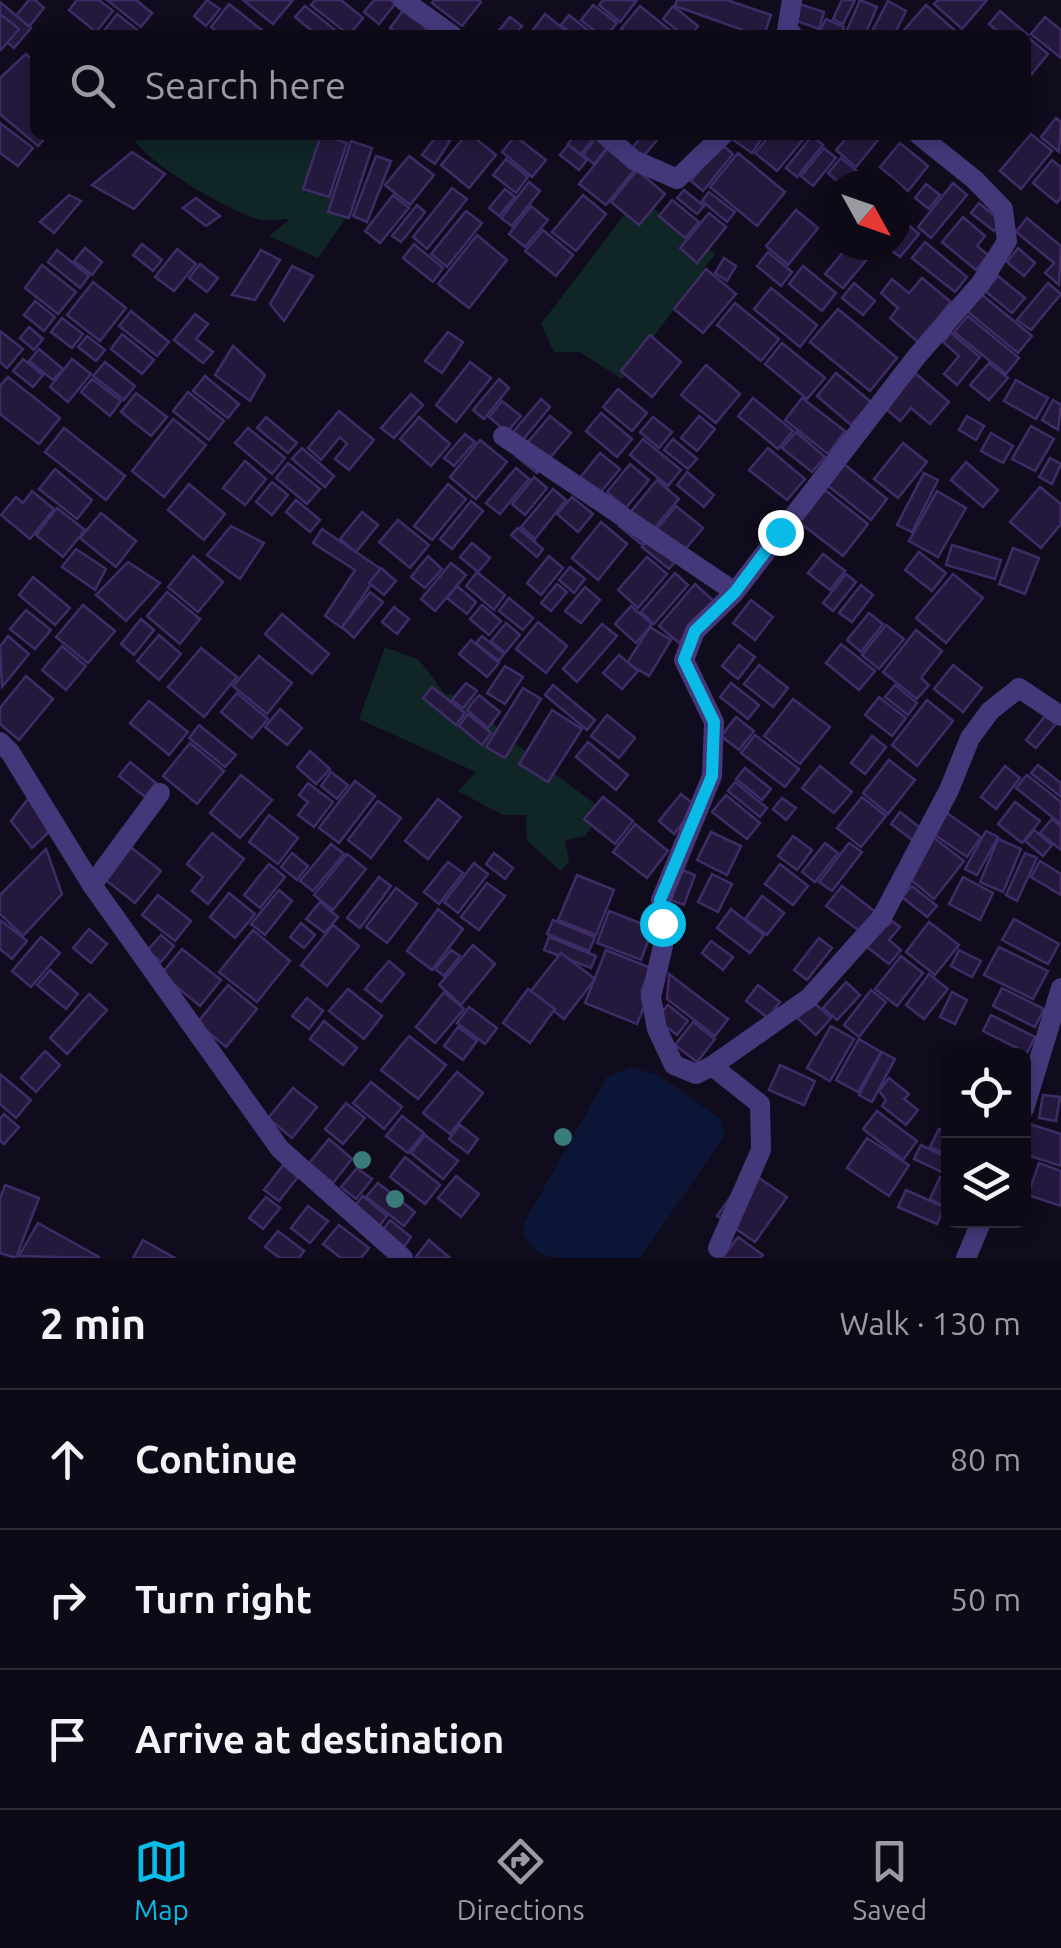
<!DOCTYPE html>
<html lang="en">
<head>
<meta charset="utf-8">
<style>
	:root { --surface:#0d0916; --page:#16121f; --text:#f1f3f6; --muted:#9a9aa1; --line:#2d2a35; --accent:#0abbe8 }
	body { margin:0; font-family:Ubuntu,sans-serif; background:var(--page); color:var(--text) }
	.controls { position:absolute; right:30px; bottom:30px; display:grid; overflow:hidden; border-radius:15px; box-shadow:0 5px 15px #0003 }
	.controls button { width:90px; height:90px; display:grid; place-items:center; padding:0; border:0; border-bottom:2px solid var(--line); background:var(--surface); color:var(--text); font:50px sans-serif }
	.compass { position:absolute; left:821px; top:170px; width:90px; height:90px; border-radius:50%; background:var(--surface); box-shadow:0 5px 15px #0003; rotate:130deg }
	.stop { position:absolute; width:30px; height:30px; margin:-22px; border:8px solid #0abbe8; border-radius:50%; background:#fff }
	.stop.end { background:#0abbe8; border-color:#fff; box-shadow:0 2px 10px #0008 }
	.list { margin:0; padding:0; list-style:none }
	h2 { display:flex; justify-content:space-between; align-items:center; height:130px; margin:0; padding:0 40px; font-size:42px }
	h2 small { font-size:32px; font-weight:400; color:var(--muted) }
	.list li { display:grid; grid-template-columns:65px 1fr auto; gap:30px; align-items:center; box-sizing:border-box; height:140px; padding:0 40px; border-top:2px solid var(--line) }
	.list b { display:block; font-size:38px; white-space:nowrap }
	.list em { font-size:32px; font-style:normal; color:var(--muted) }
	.icon { flex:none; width:55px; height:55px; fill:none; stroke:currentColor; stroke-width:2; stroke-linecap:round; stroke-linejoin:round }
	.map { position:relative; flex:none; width:1061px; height:1258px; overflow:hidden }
	.search { position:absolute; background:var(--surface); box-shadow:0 5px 15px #0003; left:30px; right:30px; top:30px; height:110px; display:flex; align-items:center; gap:25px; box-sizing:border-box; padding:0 35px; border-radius:15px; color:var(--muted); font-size:38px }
	.sheet { height:550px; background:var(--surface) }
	nav { display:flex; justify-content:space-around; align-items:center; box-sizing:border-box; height:140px; border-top:2px solid var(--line); background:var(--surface); font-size:28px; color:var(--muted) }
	nav a { display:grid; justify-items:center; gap:5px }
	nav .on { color:var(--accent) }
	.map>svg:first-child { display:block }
</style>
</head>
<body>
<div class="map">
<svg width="1061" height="1258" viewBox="0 0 1061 1258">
	<rect width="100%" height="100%" fill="#110c1d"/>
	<g fill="#102526">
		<path d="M 132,135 L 310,135 L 330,151 L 334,187 L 358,201 L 318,258 L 269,236 L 290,219 C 280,219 267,222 257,219 C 228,210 143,162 132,135 Z"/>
		<path d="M 638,197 L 715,254 L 622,379 L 580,352 L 554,352 L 541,324 Z"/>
		<path d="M 385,647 L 419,660 L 445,694 L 472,696 L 500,732 L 604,811 L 585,836 L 565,840 L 569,861 L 561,871 L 527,841 L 526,815 L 503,815 L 458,791 L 476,772 L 359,719 Z"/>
	</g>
	<path fill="#0b1637" d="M 633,1067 L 659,1076 L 720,1118 L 725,1135 L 640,1258 L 557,1258 L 539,1253 L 523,1235 L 524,1223 L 607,1077 Z"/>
	<g fill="#24193d" stroke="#3e2c67" stroke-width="2.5">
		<path d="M 29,0 L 35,0 L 44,8 L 28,28 L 15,17 Z"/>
		<path d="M 77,0 L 99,0 L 113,11 L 96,32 L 69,10 Z"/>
		<path d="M 107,0 L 136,0 L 152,13 L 141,27 Z"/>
		<path d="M 207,0 L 220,9 L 206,26 L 194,16 Z"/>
		<path d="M 243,0 L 293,0 L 273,24 Z"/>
		<path d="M 315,0 L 341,0 L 363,18 L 349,35 L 311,5 Z"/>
		<path d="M 374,0 L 391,0 L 395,4 L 379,24 L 364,12 Z"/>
		<path d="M 434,0 L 479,0 L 481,2 L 462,26 L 432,3 Z"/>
		<path d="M 603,0 L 637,0 L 620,22 L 599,5 Z"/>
		<path d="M 677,0 L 727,0 L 771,15 L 764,35 L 757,35 L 675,6 Z"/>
		<path d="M 842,0 L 855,0 L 843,24 L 833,19 Z"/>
		<path d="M 860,0 L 877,7 L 865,35 L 845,35 Z"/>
		<path d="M 938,0 L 987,0 L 962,29 L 934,4 Z"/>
		<path d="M 888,1 L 906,11 L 894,35 L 870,35 Z"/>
		<path d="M 0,2 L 31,28 L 14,48 L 0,36 Z"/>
		<path d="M 229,4 L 267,34 L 266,35 L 221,35 L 211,27 Z"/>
		<path d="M 799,4 L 824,12 L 819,29 L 794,20 Z"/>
		<path d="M 593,5 L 617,23 L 607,35 L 600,35 L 581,20 Z"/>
		<path d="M 926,5 L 959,34 L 959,35 L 910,35 L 904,30 Z"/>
		<path d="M 305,6 L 335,30 L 331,35 L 317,35 L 295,17 Z"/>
		<path d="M 640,6 L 671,31 L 668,35 L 629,35 L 621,29 Z"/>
		<path d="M 673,6 L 698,26 L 691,35 L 683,35 L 663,19 Z"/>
		<path d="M 405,8 L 428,25 L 421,35 L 398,35 L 390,28 Z"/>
		<path d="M 1000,11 L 1028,35 L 1026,37 L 1002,35 L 989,24 Z"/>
		<path d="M 0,14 L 19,29 L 1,50 L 0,49 Z"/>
		<path d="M 117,14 L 140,32 L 138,35 L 101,35 Z"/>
		<path d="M 545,14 L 571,35 L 539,35 L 533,30 Z"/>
		<path d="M 569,15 L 594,35 L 573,35 L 561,25 Z"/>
		<path d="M 510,17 L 522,26 L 514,35 L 495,35 Z"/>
		<path d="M 1045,17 L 1061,30 L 1061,58 L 1031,34 Z"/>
		<path d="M 826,19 L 844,27 L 841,35 L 818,35 Z"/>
		<path d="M 1030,39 L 1048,54 L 1026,81 L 1026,44 Z"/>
		<path d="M 26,54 L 35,62 L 35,135 L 48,135 L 38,146 L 0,114 L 0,78 Z"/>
		<path d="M 1056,118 L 1061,122 L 1059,152 L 1041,137 Z"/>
		<path d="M 0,123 L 33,148 L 18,166 L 0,153 Z"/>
		<path d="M 1031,134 L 1052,151 L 1021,189 L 1000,171 Z"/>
		<path d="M 321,135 L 347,143 L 329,197 L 303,189 Z"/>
		<path d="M 437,135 L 450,141 L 435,164 L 422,155 Z"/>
		<path d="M 466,135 L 471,135 L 496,155 L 469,188 L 441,165 Z"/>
		<path d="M 575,135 L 596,135 L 581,154 L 568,144 Z"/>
		<path d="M 598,135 L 610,144 L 594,164 L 583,155 Z"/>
		<path d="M 643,135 L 661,135 L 643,157 L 632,148 Z"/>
		<path d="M 726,135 L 764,135 L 752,153 Z"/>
		<path d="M 770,135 L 807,135 L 777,171 L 755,153 Z"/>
		<path d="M 849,135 L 882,135 L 856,167 L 836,150 Z"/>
		<path d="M 515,136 L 546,160 L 532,177 L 502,152 Z"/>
		<path d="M 812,136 L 823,145 L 797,177 L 786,168 Z"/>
		<path d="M 351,141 L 372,148 L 349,218 L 328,212 Z"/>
		<path d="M 900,143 L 928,166 L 908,191 L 880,167 Z"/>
		<path d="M 721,144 L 733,154 L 703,191 L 691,181 Z"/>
		<path d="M 568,145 L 587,160 L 579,170 L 560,155 Z"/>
		<path d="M 610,146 L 636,168 L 606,205 L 579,184 Z"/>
		<path d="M 824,148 L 836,158 L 813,186 L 801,176 Z"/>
		<path d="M 132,152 L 165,174 L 134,209 L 92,185 Z"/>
		<path d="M 738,153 L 785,192 L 757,226 L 710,187 Z"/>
		<path d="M 376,156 L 391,161 L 367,222 L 353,216 Z"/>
		<path d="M 409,156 L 434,175 L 410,205 L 385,185 Z"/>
		<path d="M 841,158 L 864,177 L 857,185 L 842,185 L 828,173 Z"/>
		<path d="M 506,159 L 528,177 L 516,193 L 493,175 Z"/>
		<path d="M 1052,160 L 1061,167 L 1061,197 L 1057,203 L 1033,183 Z"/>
		<path d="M 637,170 L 665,194 L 639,225 L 611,202 Z"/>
		<path d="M 529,182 L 540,191 L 512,226 L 501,218 Z"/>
		<path d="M 953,183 L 967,195 L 931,238 L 918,227 Z"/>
		<path d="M 926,184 L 940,195 L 929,209 L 915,198 Z"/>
		<path d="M 452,188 L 467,199 L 427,249 L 413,237 Z"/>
		<path d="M 505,189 L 515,197 L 499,216 L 489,208 Z"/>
		<path d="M 684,190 L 704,206 L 697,214 L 677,198 Z"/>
		<path d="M 709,192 L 735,212 L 727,222 L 702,201 Z"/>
		<path d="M 69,195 L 81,201 L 54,233 L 40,222 Z"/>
		<path d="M 393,195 L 409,208 L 380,243 L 365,231 Z"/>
		<path d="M 583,195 L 606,214 L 576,251 L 552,232 Z"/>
		<path d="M 196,198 L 220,216 L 206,226 L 183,208 Z"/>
		<path d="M 672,200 L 699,222 L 685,238 L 659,216 Z"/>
		<path d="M 979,203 L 1002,222 L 994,231 L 971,213 Z"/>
		<path d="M 417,205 L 425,212 L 401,242 L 392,236 Z"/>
		<path d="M 531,206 L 548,220 L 525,247 L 509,234 Z"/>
		<path d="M 796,210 L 818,228 L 788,265 L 766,246 Z"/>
		<path d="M 466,211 L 482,223 L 447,267 L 431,254 Z"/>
		<path d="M 709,213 L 726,227 L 697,263 L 680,248 Z"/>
		<path d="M 963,217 L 985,236 L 977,246 L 988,255 L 976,270 L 942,242 Z"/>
		<path d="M 900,218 L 919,234 L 900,257 L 885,245 L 896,245 L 896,223 Z"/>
		<path d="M 1027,218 L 1061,246 L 1059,285 L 1045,273 L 1054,263 L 1016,232 Z"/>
		<path d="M 543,230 L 573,255 L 556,276 L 525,251 Z"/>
		<path d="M 477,235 L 507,260 L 469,308 L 438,284 Z"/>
		<path d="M 925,242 L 967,277 L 955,292 L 912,258 Z"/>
		<path d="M 142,244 L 162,260 L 153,271 L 133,255 Z"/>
		<path d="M 414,244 L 443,268 L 433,282 L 403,258 Z"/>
		<path d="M 849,245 L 864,245 L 873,252 L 843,288 L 825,274 Z"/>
		<path d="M 85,248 L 102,262 L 92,275 L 74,261 Z"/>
		<path d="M 1018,248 L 1035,263 L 1024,276 L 1007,262 Z"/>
		<path d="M 177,249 L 196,264 L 174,291 L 155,277 Z"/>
		<path d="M 57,250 L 89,276 L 80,288 L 48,262 Z"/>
		<path d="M 261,250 L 280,260 L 255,300 L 232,295 Z"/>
		<path d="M 768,252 L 792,272 L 781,286 L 757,266 Z"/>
		<path d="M 724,258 L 736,266 L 727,281 L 715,273 Z"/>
		<path d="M 200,264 L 218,278 L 207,292 L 189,278 Z"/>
		<path d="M 42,265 L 76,292 L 58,314 L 25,288 Z"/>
		<path d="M 292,266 L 313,276 L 284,321 L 270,304 Z"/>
		<path d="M 803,266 L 836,293 L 822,311 L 789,284 Z"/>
		<path d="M 706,269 L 736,294 L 703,333 L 674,309 Z"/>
		<path d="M 998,276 L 1025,298 L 1012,313 L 985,291 Z"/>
		<path d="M 922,278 L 951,302 L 918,342 L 890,318 L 898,308 L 881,293 L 892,279 L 909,293 Z"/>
		<path d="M 93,282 L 126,308 L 100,341 L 67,315 Z"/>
		<path d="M 854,283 L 875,301 L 863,315 L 842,298 Z"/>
		<path d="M 1048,283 L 1061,294 L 1031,330 L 1017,320 Z"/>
		<path d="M 771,288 L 817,325 L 800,347 L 754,309 Z"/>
		<path d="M 981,294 L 1032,336 L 1018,353 L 967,311 Z"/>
		<path d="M 35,301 L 55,317 L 44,331 L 24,315 Z"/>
		<path d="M 735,303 L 779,339 L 761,361 L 717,325 Z"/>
		<path d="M 838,309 L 897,358 L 870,391 L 810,342 Z"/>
		<path d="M 131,311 L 169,342 L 157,356 L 119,326 Z"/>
		<path d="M 195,314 L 208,324 L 196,339 L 213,352 L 203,363 L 174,340 Z"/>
		<path d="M 968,316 L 1019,358 L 1006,374 L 954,332 Z"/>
		<path d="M 62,318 L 83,334 L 72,348 L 51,332 Z"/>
		<path d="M 29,327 L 43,339 L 34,350 L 20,338 Z"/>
		<path d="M 0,331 L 23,349 L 7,368 L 0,362 Z"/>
		<path d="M 448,332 L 463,342 L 442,373 L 425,361 Z"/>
		<path d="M 951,333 L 980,357 L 957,385 L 944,374 L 959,356 L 943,342 Z"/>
		<path d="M 122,334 L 154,360 L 142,374 L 111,349 Z"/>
		<path d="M 650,335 L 681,362 L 652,397 L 621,371 Z"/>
		<path d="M 87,336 L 105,350 L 96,361 L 78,347 Z"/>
		<path d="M 782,343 L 825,378 L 807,399 L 765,364 Z"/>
		<path d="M 233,346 L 265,375 L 250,401 L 215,375 Z"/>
		<path d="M 39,349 L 63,369 L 53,380 L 29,361 Z"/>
		<path d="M 23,359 L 43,375 L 33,387 L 13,371 Z"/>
		<path d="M 72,359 L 91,374 L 68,402 L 50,387 Z"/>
		<path d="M 105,362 L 135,386 L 124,400 L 93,376 Z"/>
		<path d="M 470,362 L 491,378 L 456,422 L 436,405 Z"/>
		<path d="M 989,363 L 1008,378 L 989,400 L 970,385 Z"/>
		<path d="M 706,365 L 740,394 L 716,423 L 681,395 Z"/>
		<path d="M 836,373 L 871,402 L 851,425 L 817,396 Z"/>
		<path d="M 915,373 L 949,402 L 930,424 L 911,408 L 900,421 L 885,408 Z"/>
		<path d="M 205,376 L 239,404 L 228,418 L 193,391 Z"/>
		<path d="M 8,377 L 60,418 L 39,444 L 0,414 L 0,386 Z"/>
		<path d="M 92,379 L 121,401 L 110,416 L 81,392 Z"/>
		<path d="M 499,379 L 509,388 L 484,419 L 473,410 Z"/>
		<path d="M 1016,380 L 1048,398 L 1036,419 L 1004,401 Z"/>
		<path d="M 618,389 L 647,413 L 632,431 L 603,407 Z"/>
		<path d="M 188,392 L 224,421 L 209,440 L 173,411 Z"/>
		<path d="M 136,393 L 167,417 L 151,436 L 121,412 Z"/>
		<path d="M 411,394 L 423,405 L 394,438 L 381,428 Z"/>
		<path d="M 753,398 L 793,431 L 778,449 L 738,416 Z"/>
		<path d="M 802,398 L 845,431 L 828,454 L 785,420 Z"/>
		<path d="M 541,399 L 550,407 L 518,446 L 508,438 Z"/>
		<path d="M 1053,400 L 1061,405 L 1058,430 L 1042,420 Z"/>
		<path d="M 502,401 L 521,416 L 507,432 L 489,417 Z"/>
		<path d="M 339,411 L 374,440 L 349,470 L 335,459 L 347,444 L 340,437 L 321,460 L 308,448 Z"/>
		<path d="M 601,413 L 632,439 L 617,457 L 586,431 Z"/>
		<path d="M 550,416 L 571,433 L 537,473 L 516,456 Z"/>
		<path d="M 699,416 L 715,429 L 697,451 L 681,438 Z"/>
		<path d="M 967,416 L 984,426 L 976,440 L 959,430 Z"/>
		<path d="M 266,417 L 297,443 L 288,453 L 257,428 Z"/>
		<path d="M 419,417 L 450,444 L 431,466 L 400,439 Z"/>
		<path d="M 653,417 L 672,432 L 659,448 L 640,432 Z"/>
		<path d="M 173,419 L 206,445 L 164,497 L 132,471 Z"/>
		<path d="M 1031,426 L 1054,439 L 1035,471 L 1012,459 Z"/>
		<path d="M 64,428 L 125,476 L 106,500 L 45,452 Z"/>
		<path d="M 248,428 L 285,458 L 272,474 L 235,443 Z"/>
		<path d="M 796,432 L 825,457 L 812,472 L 782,448 Z"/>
		<path d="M 991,433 L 1013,446 L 1003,463 L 981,451 Z"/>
		<path d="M 465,434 L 475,442 L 454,466 L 444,458 Z"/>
		<path d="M 643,439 L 681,470 L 668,486 L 630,455 Z"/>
		<path d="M 673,439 L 697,459 L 688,469 L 664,450 Z"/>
		<path d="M 480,440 L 507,462 L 476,499 L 450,477 Z"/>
		<path d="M 903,443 L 927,462 L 898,498 L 874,479 Z"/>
		<path d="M 302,448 L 334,476 L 325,487 L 292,459 Z"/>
		<path d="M 768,448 L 805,479 L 787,500 L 749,470 Z"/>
		<path d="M 600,453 L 620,469 L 590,505 L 571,489 Z"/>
		<path d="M 1050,458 L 1061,464 L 1052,484 L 1039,477 Z"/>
		<path d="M 245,461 L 266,479 L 245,505 L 223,488 Z"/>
		<path d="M 966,462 L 998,490 L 983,507 L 951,480 Z"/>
		<path d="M 288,463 L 320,489 L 307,504 L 276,478 Z"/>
		<path d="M 630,464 L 649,480 L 626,508 L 607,492 Z"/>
		<path d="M 844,464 L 887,499 L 871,520 L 827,485 Z"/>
		<path d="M 516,468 L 529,479 L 500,514 L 486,503 Z"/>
		<path d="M 55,469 L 92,500 L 77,519 L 39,489 Z"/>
		<path d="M 687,472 L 714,495 L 704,507 L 677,485 Z"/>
		<path d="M 924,473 L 938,480 L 912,532 L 897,525 Z"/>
		<path d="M 534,477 L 547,488 L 525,515 L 512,504 Z"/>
		<path d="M 657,480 L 679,499 L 641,544 L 619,526 Z"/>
		<path d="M 272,482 L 288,495 L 272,515 L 256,502 Z"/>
		<path d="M 189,484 L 225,514 L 204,540 L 168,510 Z"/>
		<path d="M 448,484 L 466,499 L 432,540 L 414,526 Z"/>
		<path d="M 1040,487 L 1061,504 L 1061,524 L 1041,548 L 1010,522 Z"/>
		<path d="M 553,489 L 566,500 L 535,539 L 521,527 Z"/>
		<path d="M 825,490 L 868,524 L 843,556 L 799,522 Z"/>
		<path d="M 32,491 L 54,509 L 30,539 L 1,515 L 16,497 L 23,503 Z"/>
		<path d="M 937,491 L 966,508 L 938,557 L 909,541 Z"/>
		<path d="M 572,497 L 593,514 L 578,532 L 557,514 Z"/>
		<path d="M 296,500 L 320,520 L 310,532 L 286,512 Z"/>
		<path d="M 471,501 L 483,511 L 452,549 L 440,539 Z"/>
		<path d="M 676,506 L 703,528 L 669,569 L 642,547 Z"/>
		<path d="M 57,508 L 85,530 L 63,557 L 36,535 Z"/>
		<path d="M 362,512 L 378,525 L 356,552 L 340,539 Z"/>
		<path d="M 101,513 L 136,541 L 116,567 L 80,538 Z"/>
		<path d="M 398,520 L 429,545 L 410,568 L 379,542 Z"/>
		<path d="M 601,522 L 627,544 L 598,580 L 572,558 Z"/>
		<path d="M 231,526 L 264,543 L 240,579 L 207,555 Z"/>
		<path d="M 518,528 L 543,549 L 537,557 L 511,535 Z"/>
		<path d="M 322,529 L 381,569 L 342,628 L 325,616 L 355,570 L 313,543 Z"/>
		<path d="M 472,543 L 490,558 L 478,572 L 460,557 Z"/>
		<path d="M 952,545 L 1001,560 L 995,579 L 946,565 Z"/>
		<path d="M 1013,548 L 1039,558 L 1025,594 L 999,584 Z"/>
		<path d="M 76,549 L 106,569 L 95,590 L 62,567 Z"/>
		<path d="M 919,552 L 946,573 L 932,591 L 905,570 Z"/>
		<path d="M 823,554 L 845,571 L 830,590 L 808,573 Z"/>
		<path d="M 193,556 L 223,582 L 198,612 L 168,587 Z"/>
		<path d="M 428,556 L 442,569 L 425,588 L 411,577 Z"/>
		<path d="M 549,556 L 563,568 L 541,595 L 527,583 Z"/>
		<path d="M 647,557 L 667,574 L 638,608 L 618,590 Z"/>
		<path d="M 128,562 L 160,583 L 126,621 L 96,595 Z"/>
		<path d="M 451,563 L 466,575 L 435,611 L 421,599 Z"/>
		<path d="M 570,567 L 585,579 L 574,593 L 559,580 Z"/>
		<path d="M 381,568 L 396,581 L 384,595 L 369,583 Z"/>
		<path d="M 477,572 L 505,595 L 494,610 L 466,586 Z"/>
		<path d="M 675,573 L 688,585 L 654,624 L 641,612 Z"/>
		<path d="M 846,574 L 856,582 L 833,611 L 823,603 Z"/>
		<path d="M 953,574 L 983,598 L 946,643 L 916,618 Z"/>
		<path d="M 33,577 L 70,608 L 55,625 L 19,595 Z"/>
		<path d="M 557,584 L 567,592 L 551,611 L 541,603 Z"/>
		<path d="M 695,584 L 715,602 L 679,643 L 659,626 Z"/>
		<path d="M 861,585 L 873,595 L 852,622 L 839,613 Z"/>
		<path d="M 457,586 L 476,602 L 467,614 L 447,598 Z"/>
		<path d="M 585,587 L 600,600 L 581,623 L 565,611 Z"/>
		<path d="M 167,592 L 200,619 L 180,644 L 147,616 Z"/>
		<path d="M 370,592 L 383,602 L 354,638 L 342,627 Z"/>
		<path d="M 509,598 L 533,618 L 523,630 L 499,611 Z"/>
		<path d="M 751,600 L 773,617 L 755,640 L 733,623 Z"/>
		<path d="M 83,605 L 115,631 L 88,663 L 56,637 Z"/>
		<path d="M 482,605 L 501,621 L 489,635 L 470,619 Z"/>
		<path d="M 631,606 L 652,624 L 636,643 L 615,624 Z"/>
		<path d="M 394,607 L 409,619 L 397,634 L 382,622 Z"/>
		<path d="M 26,610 L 51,630 L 35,649 L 10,629 Z"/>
		<path d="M 869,613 L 883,624 L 861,652 L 847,640 Z"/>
		<path d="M 282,614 L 329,654 L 312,674 L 265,634 Z"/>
		<path d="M 141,619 L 154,630 L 134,655 L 121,644 Z"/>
		<path d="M 538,622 L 567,646 L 546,673 L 516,649 Z"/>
		<path d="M 506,623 L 520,635 L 505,653 L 491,641 Z"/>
		<path d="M 602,624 L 617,636 L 577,682 L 563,669 Z"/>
		<path d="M 886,625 L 904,639 L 879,669 L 862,655 Z"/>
		<path d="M 650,627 L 671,640 L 649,676 L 627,663 Z"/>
		<path d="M 916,630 L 942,651 L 921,678 L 929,685 L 917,699 L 883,672 Z"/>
		<path d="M 159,635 L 181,654 L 159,680 L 137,661 Z"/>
		<path d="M 8,636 L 29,654 L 2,687 L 0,647 Z"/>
		<path d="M 482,636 L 504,654 L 499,661 L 476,643 Z"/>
		<path d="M 471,640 L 499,663 L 487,677 L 459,654 Z"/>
		<path d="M 841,644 L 875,671 L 859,690 L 826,663 Z"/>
		<path d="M 739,645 L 755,657 L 738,679 L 722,666 Z"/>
		<path d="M 62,646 L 86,666 L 66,690 L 42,670 Z"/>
		<path d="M 201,648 L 237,677 L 204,717 L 168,687 Z"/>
		<path d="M 619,655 L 638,671 L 622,689 L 603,673 Z"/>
		<path d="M 259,656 L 292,683 L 267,714 L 233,686 Z"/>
		<path d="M 759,665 L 788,688 L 773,707 L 744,684 Z"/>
		<path d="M 953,665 L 982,688 L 963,712 L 934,689 Z"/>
		<path d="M 505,666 L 523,677 L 505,704 L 487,693 Z"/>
		<path d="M 26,676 L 53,699 L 19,740 L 0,724 L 0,708 Z"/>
		<path d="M 466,683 L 477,691 L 463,708 L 452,700 Z"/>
		<path d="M 731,683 L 759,705 L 748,719 L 720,697 Z"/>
		<path d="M 553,685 L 595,720 L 587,730 L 545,695 Z"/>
		<path d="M 895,685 L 917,703 L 908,715 L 885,697 Z"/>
		<path d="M 432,687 L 465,713 L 456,725 L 423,698 Z"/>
		<path d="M 523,688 L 541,699 L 505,758 L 486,747 Z"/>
		<path d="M 237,693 L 268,719 L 252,738 L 221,712 Z"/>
		<path d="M 479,695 L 500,712 L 488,728 L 467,710 Z"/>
		<path d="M 879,697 L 906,718 L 892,736 L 865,715 Z"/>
		<path d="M 793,699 L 830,727 L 800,764 L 764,736 Z"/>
		<path d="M 927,700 L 953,721 L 917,766 L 892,745 Z"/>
		<path d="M 149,701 L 188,732 L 169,755 L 130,723 Z"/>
		<path d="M 280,709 L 302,728 L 287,745 L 265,727 Z"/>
		<path d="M 552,710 L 582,729 L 548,782 L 519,764 Z"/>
		<path d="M 468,714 L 491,733 L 482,745 L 459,726 Z"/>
		<path d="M 607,715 L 635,738 L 619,758 L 591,736 Z"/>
		<path d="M 1045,716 L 1056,724 L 1036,748 L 1026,740 Z"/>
		<path d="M 736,717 L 754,731 L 739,750 L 721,736 Z"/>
		<path d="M 199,725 L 236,755 L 225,767 L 189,738 Z"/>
		<path d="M 755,735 L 799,769 L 785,787 L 741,753 Z"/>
		<path d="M 872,736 L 886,747 L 865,774 L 851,763 Z"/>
		<path d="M 588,742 L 628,775 L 616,790 L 576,757 Z"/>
		<path d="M 190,743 L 224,771 L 197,804 L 163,776 Z"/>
		<path d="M 310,751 L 330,769 L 316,784 L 297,767 Z"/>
		<path d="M 889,760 L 915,780 L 888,814 L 863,793 Z"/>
		<path d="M 130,762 L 156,783 L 145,797 L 119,776 Z"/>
		<path d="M 1038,765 L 1061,783 L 1061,797 L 1031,773 Z"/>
		<path d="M 820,766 L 852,792 L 834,813 L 802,788 Z"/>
		<path d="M 1005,766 L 1020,778 L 996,809 L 981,797 Z"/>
		<path d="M 745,768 L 771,789 L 762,800 L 736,779 Z"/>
		<path d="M 331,772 L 348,785 L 337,799 L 321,786 Z"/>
		<path d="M 241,775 L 272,800 L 240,838 L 210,813 Z"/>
		<path d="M 1027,775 L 1061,802 L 1061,824 L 1016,788 Z"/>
		<path d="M 355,781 L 375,796 L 339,843 L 319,828 Z"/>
		<path d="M 735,782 L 767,808 L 760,817 L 728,791 Z"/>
		<path d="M 308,783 L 333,802 L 314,827 L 298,815 L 308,802 L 299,795 Z"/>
		<path d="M 681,794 L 696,806 L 674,834 L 659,821 Z"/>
		<path d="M 31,795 L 52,829 L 32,848 L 11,821 Z"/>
		<path d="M 726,795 L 760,823 L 747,839 L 712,812 Z"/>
		<path d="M 603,797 L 633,821 L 615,844 L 584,819 Z"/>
		<path d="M 862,797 L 886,816 L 861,847 L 837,828 Z"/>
		<path d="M 782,798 L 796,808 L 786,820 L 773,809 Z"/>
		<path d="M 438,799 L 461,817 L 428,859 L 405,841 Z"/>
		<path d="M 378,801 L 401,818 L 371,858 L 348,840 Z"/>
		<path d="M 1015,802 L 1040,821 L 1022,843 L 998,824 Z"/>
		<path d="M 900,812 L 924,831 L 915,842 L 891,824 Z"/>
		<path d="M 947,813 L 981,837 L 967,857 L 932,833 Z"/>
		<path d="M 269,815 L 298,838 L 278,864 L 249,842 Z"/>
		<path d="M 1052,819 L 1061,826 L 1061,850 L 1040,833 Z"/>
		<path d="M 635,824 L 668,851 L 647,878 L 613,852 Z"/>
		<path d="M 1034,830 L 1052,845 L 1043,856 L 1025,841 Z"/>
		<path d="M 986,831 L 998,837 L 977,875 L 965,869 Z"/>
		<path d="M 711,832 L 741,846 L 727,875 L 697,860 Z"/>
		<path d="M 212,833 L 244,859 L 208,904 L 192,891 L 203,877 L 187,864 Z"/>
		<path d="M 793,836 L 812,850 L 797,870 L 778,856 Z"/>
		<path d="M 934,838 L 964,861 L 934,899 L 905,875 Z"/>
		<path d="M 998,839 L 1021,849 L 1003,892 L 980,882 Z"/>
		<path d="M 825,843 L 838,853 L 815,882 L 802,872 Z"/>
		<path d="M 849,843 L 862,852 L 832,891 L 819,882 Z"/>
		<path d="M 331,844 L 344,854 L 313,891 L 300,881 Z"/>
		<path d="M 128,845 L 161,871 L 135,903 L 102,877 Z"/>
		<path d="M 46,849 L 62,894 L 23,936 L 0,914 L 0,895 Z"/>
		<path d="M 292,853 L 308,866 L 297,880 L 281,867 Z"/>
		<path d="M 494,853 L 513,868 L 505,879 L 486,864 Z"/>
		<path d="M 1025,853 L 1037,858 L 1017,901 L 1006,895 Z"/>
		<path d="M 347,854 L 366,869 L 333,910 L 314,895 Z"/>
		<path d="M 1040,861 L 1061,874 L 1061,895 L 1031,877 Z"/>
		<path d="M 448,862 L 463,873 L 439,904 L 424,892 Z"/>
		<path d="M 474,863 L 488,874 L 458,913 L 444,902 Z"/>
		<path d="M 269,864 L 285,877 L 260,908 L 244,895 Z"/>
		<path d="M 780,864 L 808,886 L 793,905 L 765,884 Z"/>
		<path d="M 679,869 L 695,875 L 684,905 L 668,899 Z"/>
		<path d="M 712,874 L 732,884 L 718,912 L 698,902 Z"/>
		<path d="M 577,875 L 614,890 L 596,935 L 558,920 Z"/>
		<path d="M 379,877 L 391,886 L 360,928 L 347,918 Z"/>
		<path d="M 963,877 L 993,893 L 980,920 L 949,904 Z"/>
		<path d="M 487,883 L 505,896 L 479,930 L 461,917 Z"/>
		<path d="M 842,886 L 877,913 L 862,933 L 826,906 Z"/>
		<path d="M 912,886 L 937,906 L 927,917 L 902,897 Z"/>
		<path d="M 396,888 L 417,904 L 387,943 L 366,927 Z"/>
		<path d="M 279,890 L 292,901 L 265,935 L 251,924 Z"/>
		<path d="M 229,893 L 255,914 L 235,938 L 210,917 Z"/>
		<path d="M 158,895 L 191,921 L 175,941 L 142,915 Z"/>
		<path d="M 762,896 L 784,913 L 767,935 L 745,919 Z"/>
		<path d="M 320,902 L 338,917 L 325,933 L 306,919 Z"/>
		<path d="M 438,909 L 463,929 L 432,970 L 407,951 Z"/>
		<path d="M 731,909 L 764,935 L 750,953 L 717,928 Z"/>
		<path d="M 609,911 L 653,928 L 641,960 L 597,943 Z"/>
		<path d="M 1014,919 L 1059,944 L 1048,964 L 1002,940 Z"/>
		<path d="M 0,920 L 27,941 L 12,959 L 0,949 Z"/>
		<path d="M 553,920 L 595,937 L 589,951 L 547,934 Z"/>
		<path d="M 881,921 L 887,926 L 892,921 L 900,927 L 889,940 L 901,950 L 889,964 L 863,944 Z"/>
		<path d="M 929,922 L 959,945 L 935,975 L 906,952 Z"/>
		<path d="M 301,923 L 315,935 L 304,948 L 290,937 Z"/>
		<path d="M 333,925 L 359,946 L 327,986 L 301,965 Z"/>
		<path d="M 89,929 L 107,944 L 91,963 L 73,948 Z"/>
		<path d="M 253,930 L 290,961 L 257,1002 L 219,972 Z"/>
		<path d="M 161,935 L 174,946 L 161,962 L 147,951 Z"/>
		<path d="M 41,937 L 60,953 L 31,987 L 12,971 Z"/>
		<path d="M 549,937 L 596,956 L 591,968 L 544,950 Z"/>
		<path d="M 819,938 L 832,948 L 807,980 L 794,970 Z"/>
		<path d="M 711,941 L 733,957 L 723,970 L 702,953 Z"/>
		<path d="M 473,945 L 495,964 L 461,1005 L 439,985 Z"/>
		<path d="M 999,947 L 1048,971 L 1033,999 L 984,975 Z"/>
		<path d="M 182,949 L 221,980 L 200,1006 L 161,974 Z"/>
		<path d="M 451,950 L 460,956 L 444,976 L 435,969 Z"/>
		<path d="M 606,950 L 651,968 L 641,992 L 649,995 L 637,1024 L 585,1003 Z"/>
		<path d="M 959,950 L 981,961 L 972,977 L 951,966 Z"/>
		<path d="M 561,953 L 595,979 L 564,1019 L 530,992 Z"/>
		<path d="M 901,956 L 923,973 L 897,1006 L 875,989 Z"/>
		<path d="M 389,961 L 404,974 L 381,1002 L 365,989 Z"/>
		<path d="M 50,970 L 78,994 L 66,1009 L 37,985 Z"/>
		<path d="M 669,974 L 728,1019 L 715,1036 L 667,999 Z"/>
		<path d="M 929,974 L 948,989 L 924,1019 L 906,1005 Z"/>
		<path d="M 846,982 L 860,995 L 837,1020 L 823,1008 Z"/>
		<path d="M 228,985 L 257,1009 L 226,1047 L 197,1023 Z"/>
		<path d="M 758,985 L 780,1002 L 768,1018 L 746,1001 Z"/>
		<path d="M 1002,988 L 1044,1009 L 1035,1027 L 993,1006 Z"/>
		<path d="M 348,989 L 382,1016 L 364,1039 L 329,1011 Z"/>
		<path d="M 528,989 L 555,1009 L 530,1043 L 503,1023 Z"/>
		<path d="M 871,990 L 886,1002 L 859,1037 L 844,1025 Z"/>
		<path d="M 444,992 L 464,1009 L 435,1043 L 416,1027 Z"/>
		<path d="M 952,992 L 967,1000 L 955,1024 L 940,1017 Z"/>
		<path d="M 89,994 L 107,1010 L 67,1054 L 50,1038 Z"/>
		<path d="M 307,998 L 323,1011 L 309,1029 L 292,1016 Z"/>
		<path d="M 812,1001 L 831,1018 L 816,1035 L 797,1018 Z"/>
		<path d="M 668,1005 L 688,1021 L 677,1035 L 656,1019 Z"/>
		<path d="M 469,1007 L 497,1028 L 485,1044 L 457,1023 Z"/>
		<path d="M 991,1015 L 1035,1037 L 1027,1053 L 983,1031 Z"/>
		<path d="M 324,1021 L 357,1048 L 343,1065 L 310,1039 Z"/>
		<path d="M 693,1022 L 715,1039 L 697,1062 L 675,1045 Z"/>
		<path d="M 831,1026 L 854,1039 L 830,1081 L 807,1068 Z"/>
		<path d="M 458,1027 L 477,1041 L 463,1060 L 444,1046 Z"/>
		<path d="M 409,1036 L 446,1065 L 418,1099 L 381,1070 Z"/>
		<path d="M 859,1039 L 881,1052 L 858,1092 L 836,1080 Z"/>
		<path d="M 45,1051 L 60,1065 L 36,1092 L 21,1078 Z"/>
		<path d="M 882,1052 L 895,1059 L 872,1102 L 859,1095 Z"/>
		<path d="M 780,1065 L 815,1081 L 804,1105 L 769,1090 Z"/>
		<path d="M 457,1072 L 483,1093 L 450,1134 L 423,1113 Z"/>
		<path d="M 0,1074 L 31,1100 L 16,1118 L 0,1104 Z"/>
		<path d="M 889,1078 L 909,1094 L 904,1099 L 918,1110 L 906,1125 L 882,1106 L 886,1100 L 879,1091 Z"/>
		<path d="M 371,1082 L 402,1107 L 384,1129 L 353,1103 Z"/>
		<path d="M 293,1088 L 317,1107 L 292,1138 L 268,1118 Z"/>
		<path d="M 1043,1095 L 1060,1097 L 1056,1121 L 1039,1118 Z"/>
		<path d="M 346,1103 L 365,1118 L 343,1144 L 325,1129 Z"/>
		<path d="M 877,1111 L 917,1141 L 903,1160 L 863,1129 Z"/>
		<path d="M 4,1114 L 19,1127 L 4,1144 L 0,1141 L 0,1119 Z"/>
		<path d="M 402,1116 L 424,1133 L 408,1153 L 386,1136 Z"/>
		<path d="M 1030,1124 L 1061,1134 L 1061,1166 L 1024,1154 Z"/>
		<path d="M 460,1125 L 478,1139 L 468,1153 L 449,1139 Z"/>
		<path d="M 939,1129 L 948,1133 L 948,1155 L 930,1147 Z"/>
		<path d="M 425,1135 L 458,1161 L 443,1179 L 411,1153 Z"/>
		<path d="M 867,1138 L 909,1165 L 889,1196 L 847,1168 Z"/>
		<path d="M 329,1139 L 352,1159 L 333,1183 L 309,1163 Z"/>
		<path d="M 921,1145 L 948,1158 L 948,1175 L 914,1159 Z"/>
		<path d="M 405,1157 L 440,1185 L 425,1204 L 390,1177 Z"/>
		<path d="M 1039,1163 L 1061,1171 L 1061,1206 L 1028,1195 Z"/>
		<path d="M 283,1165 L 298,1177 L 279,1201 L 264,1190 Z"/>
		<path d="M 357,1168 L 372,1179 L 356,1199 L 341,1187 Z"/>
		<path d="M 749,1171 L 787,1197 L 755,1242 L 717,1216 Z"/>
		<path d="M 456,1176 L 479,1194 L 461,1217 L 438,1198 Z"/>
		<path d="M 940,1177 L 948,1181 L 948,1208 L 930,1199 Z"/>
		<path d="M 378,1183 L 415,1212 L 404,1226 L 366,1197 Z"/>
		<path d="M 5,1185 L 39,1198 L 16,1258 L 0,1253 L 0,1199 Z"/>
		<path d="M 906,1190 L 944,1207 L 937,1224 L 898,1207 Z"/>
		<path d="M 363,1196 L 387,1216 L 377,1229 L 352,1209 Z"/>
		<path d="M 266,1197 L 280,1208 L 263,1229 L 249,1218 Z"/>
		<path d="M 308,1206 L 328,1221 L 310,1243 L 291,1228 Z"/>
		<path d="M 390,1220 L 411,1237 L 403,1248 L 382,1231 Z"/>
		<path d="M 38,1223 L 99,1257 L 98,1258 L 19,1256 Z"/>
		<path d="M 339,1225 L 369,1248 L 361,1258 L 341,1258 L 323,1244 Z"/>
		<path d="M 278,1231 L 304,1251 L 299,1258 L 280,1258 L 265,1247 Z"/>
		<path d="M 738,1237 L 763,1255 L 761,1258 L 722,1258 Z"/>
		<path d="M 143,1240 L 175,1258 L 133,1258 Z"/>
		<path d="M 429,1240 L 450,1258 L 415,1258 Z"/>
	</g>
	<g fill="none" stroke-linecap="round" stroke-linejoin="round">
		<g stroke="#43397a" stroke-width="20">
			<path d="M 403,0 L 452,35"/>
			<path d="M 792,0 L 787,30 L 793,35"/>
			<path d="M 605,135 L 634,160 L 677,179 L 723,135"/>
			<path d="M 919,135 L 975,180 L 1003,209 L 1007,241 L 981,283 L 917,356 L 735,592 L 695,631 L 684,660 L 714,722 L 712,776 L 661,900 L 663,946 L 651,997 L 657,1029 L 674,1065 L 696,1074 L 712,1066 L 809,998 L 882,917 L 949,790 L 970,738 L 990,711 L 1019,688 L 1061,716"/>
			<path d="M 503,436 L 735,592"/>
			<path d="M 0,742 L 10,752 L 92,885 L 280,1149 L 403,1258"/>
			<path d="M 92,885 L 160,793"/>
			<path d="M 712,1066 L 760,1104 L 761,1150 L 718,1248"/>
			<path d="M 1024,1109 L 1061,988"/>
			<path d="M 966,1258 L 982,1220"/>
		</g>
	</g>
	<g fill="#3a7c7a">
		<circle cx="563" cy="1137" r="9"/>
		<circle cx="362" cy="1160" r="9"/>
		<circle cx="395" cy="1199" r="9"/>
	</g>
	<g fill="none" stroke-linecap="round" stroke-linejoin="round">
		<path stroke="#0abbe8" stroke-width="12" d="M 662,923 L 660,900 L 712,776 L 714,722 L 684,660 L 695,631 L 735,592 L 780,532"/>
	</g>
</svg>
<div class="controls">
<button><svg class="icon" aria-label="locate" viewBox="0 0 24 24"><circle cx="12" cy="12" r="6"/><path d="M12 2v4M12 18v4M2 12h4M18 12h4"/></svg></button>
<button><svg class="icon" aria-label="layers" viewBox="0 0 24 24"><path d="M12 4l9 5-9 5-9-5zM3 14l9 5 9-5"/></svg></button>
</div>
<svg class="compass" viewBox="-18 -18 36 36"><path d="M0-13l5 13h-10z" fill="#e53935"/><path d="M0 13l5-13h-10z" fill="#9a9aa1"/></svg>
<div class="stop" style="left:662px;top:923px"></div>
<div class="stop end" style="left:780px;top:532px"></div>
<div class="search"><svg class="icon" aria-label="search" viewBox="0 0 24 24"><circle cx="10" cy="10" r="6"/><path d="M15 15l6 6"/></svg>Search here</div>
</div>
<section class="sheet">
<h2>2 min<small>Walk · 130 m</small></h2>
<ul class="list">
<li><svg class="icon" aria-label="ahead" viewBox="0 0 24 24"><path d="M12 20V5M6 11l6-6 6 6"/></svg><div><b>Continue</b></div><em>80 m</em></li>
<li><svg class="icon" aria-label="right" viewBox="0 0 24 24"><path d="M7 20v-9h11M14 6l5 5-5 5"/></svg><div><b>Turn right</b></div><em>50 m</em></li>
<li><svg class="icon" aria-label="arrive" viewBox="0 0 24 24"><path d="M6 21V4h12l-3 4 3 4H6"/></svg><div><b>Arrive at destination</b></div></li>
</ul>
</section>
<nav>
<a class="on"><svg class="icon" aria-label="map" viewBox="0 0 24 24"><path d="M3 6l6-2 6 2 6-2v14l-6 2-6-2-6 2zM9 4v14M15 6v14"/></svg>Map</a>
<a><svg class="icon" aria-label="directions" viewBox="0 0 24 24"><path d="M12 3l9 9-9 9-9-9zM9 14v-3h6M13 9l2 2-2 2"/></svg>Directions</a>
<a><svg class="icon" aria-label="saved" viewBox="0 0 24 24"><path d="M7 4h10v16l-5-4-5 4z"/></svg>Saved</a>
</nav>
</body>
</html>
